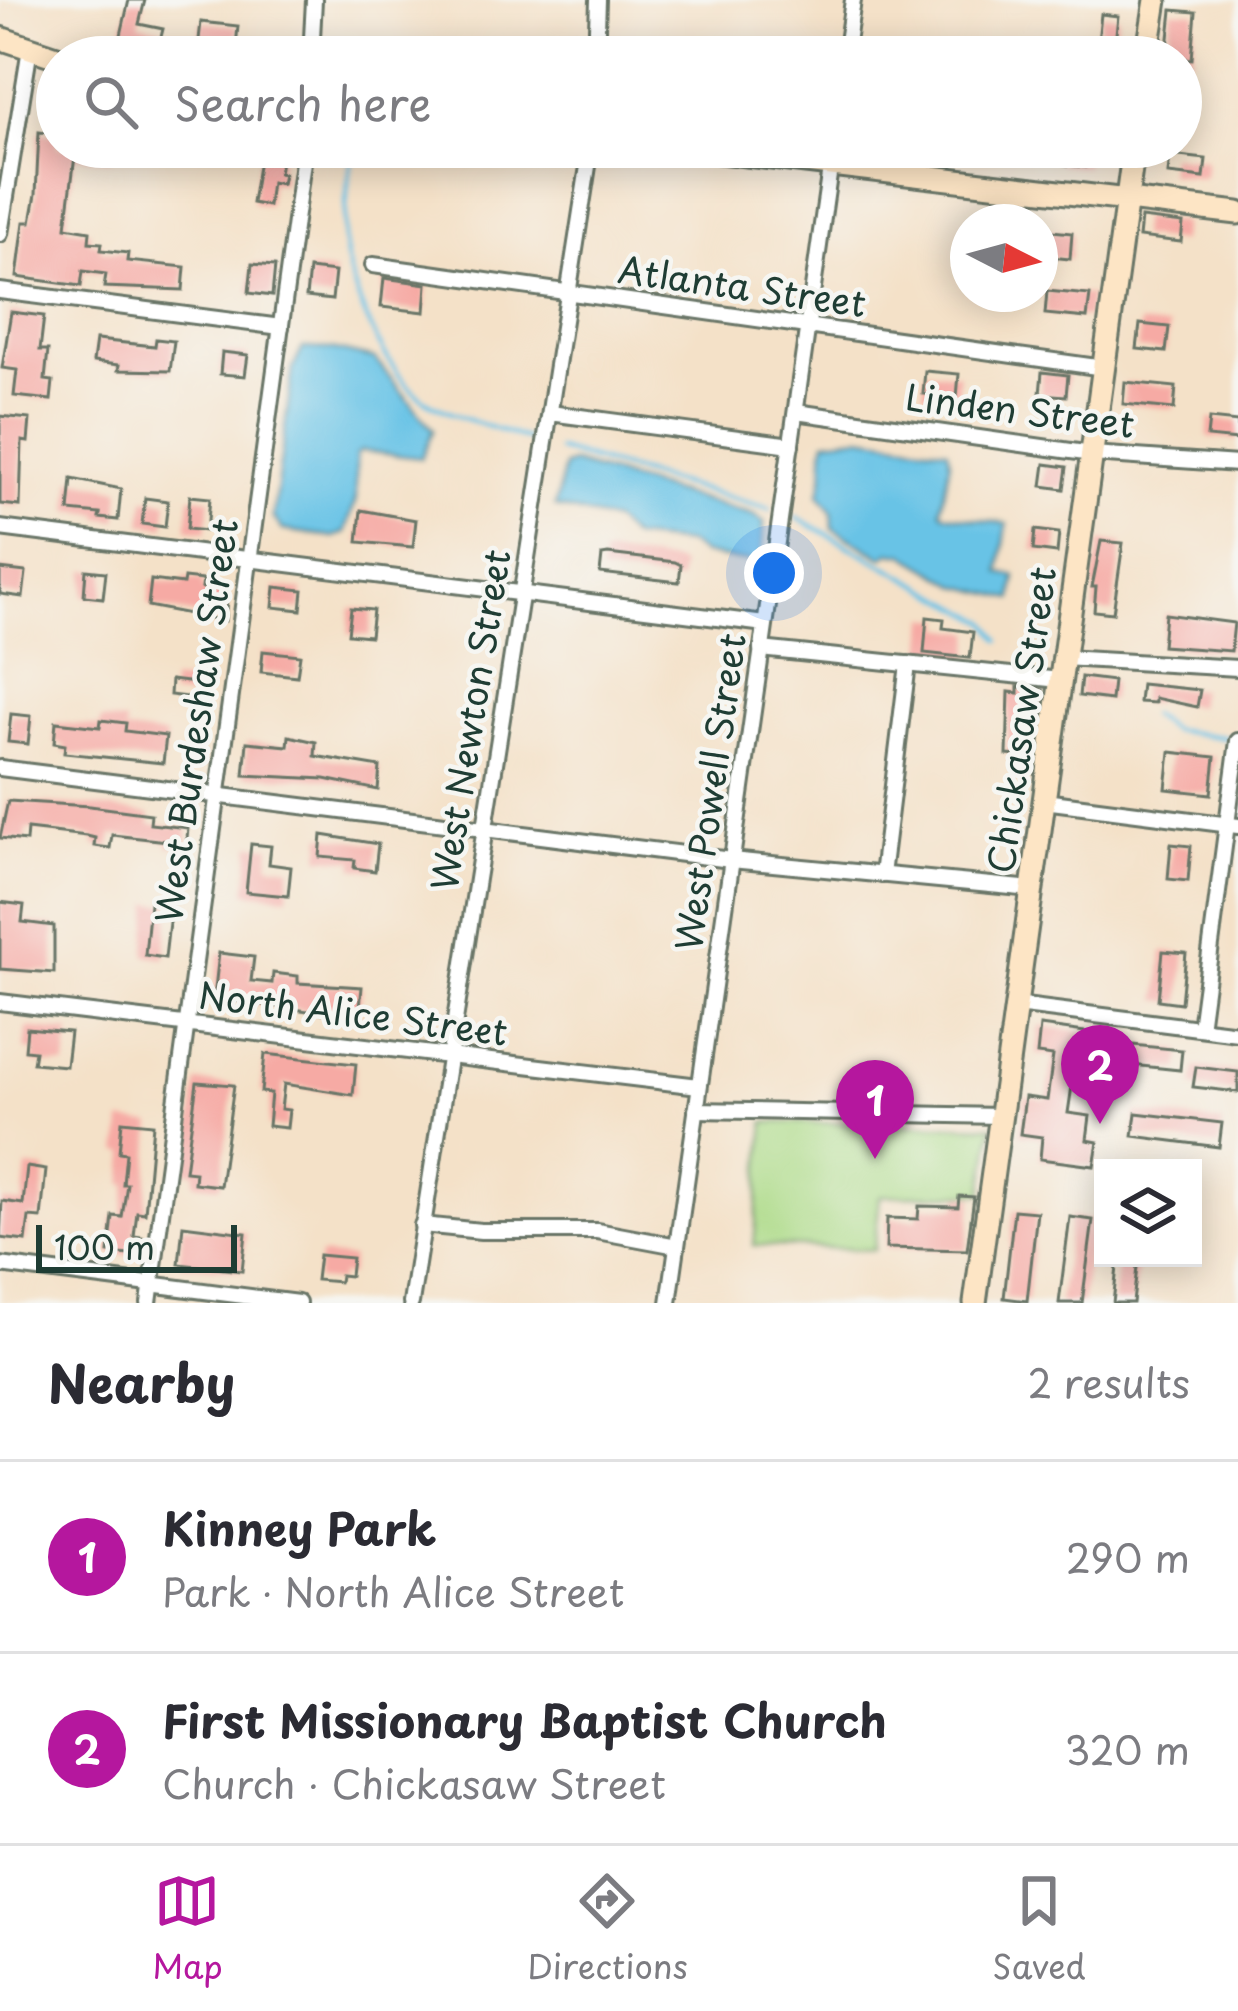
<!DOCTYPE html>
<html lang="en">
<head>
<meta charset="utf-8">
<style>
	:root { --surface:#fff; --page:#f2f2f3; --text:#2b2b33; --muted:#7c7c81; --line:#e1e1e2; --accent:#b5179e }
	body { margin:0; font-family:"Playpen Sans",sans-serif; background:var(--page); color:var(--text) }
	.controls { position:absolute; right:36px; bottom:36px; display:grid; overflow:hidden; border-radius:0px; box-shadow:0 6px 30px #0003 }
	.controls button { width:108px; height:108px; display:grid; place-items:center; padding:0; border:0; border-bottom:3px solid var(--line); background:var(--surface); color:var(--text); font:60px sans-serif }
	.compass { position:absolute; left:950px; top:204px; width:108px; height:108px; border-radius:50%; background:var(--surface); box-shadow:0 6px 30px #0003; rotate:96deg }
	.scale { position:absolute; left:36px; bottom:30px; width:201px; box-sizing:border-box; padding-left:12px; border:6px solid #1f3d34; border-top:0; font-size:33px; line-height:42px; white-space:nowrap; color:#1f3d34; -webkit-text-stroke:9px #f6f6f2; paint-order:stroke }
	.you { position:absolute; left:774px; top:573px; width:42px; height:42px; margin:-30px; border:9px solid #fff; border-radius:50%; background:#1a73e8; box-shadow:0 0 0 18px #1a73e833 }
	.badge { display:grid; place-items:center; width:78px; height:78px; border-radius:50%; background:var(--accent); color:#fff; font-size:39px; font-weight:700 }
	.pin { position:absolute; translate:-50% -99px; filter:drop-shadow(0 3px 6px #0008) }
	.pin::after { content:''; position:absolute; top:63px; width:42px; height:36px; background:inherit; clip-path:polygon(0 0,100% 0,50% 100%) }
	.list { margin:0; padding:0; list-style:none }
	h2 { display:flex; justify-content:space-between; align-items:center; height:156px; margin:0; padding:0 48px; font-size:51px }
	h2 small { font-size:39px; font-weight:400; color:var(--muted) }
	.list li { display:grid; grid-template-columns:78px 1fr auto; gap:36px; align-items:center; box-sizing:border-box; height:192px; padding:0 48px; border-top:3px solid var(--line) }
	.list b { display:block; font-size:45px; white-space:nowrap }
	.list p { margin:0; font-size:39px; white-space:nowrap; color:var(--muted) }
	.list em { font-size:39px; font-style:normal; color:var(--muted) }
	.icon { flex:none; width:66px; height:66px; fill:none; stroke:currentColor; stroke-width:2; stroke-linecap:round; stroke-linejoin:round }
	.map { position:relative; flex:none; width:1238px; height:1303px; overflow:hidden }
	.search { position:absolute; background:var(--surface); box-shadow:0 6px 30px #0003; left:36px; right:36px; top:36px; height:132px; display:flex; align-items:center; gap:30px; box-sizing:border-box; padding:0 42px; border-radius:66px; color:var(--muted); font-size:45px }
	.sheet { height:540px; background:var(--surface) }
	nav { display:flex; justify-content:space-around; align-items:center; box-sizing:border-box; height:168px; border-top:3px solid var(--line); background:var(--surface); font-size:33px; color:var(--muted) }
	nav a { display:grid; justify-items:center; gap:6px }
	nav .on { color:var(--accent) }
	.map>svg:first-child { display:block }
</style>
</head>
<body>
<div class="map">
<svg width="1238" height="1303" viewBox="0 0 1238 1303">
	<rect width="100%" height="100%" fill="#f6f6f2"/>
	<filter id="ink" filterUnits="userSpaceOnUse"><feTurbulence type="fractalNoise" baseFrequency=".00833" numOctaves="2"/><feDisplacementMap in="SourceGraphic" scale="24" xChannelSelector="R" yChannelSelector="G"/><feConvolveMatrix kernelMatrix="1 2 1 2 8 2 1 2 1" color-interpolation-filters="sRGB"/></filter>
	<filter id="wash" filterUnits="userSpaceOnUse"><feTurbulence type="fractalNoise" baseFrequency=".004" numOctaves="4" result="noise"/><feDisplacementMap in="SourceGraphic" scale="48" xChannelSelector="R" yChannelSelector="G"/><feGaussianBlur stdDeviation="2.7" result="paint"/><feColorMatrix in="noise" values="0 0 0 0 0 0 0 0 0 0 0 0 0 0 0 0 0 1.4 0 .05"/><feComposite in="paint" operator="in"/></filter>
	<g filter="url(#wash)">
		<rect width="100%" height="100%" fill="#f4e1c8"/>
		<path fill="#acda86" stroke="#668c5d" stroke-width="3" d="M 765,1122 L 993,1126 L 983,1193 L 880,1196 L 874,1250 L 754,1245 Z"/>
		<g fill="#68c3e6" stroke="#44808d" stroke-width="3">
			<path d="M 303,348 L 331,349 L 375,359 L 433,430 L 421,458 L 361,451 L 356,455 L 356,499 L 345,533 L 333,537 L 283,530 L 273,517 L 293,368 Z"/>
			<path d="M 860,436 L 948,449 L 950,461 L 941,510 L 946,514 L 1007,524 L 1000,573 L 1016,576 L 1013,599 L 959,586 L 904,554 L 890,552 L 883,557 L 833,528 L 832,511 L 819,494 C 827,478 821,459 826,440 Z"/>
			<path d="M 572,463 L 753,515 L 764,522 L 762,556 L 755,561 L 739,561 L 703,554 L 689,544 L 632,538 L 613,521 L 555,507 L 564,466 Z"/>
		</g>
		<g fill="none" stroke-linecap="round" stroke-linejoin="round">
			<g stroke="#68c3e6" stroke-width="4.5">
				<path d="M 353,147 C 350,177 343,210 344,240 C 346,285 388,380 428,402 C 460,420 499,429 533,442"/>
				<path d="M 558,450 L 770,509"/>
				<path d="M 796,517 L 988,622 L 1000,640"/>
				<path d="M 1150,715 L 1172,730 L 1228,738"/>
			</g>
		</g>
		<g id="blocks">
			<g fill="#f6aaa4">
				<path d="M 129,0 L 145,0 L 139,24 L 163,29 L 156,57 L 131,57 L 133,47 L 119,44 Z"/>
				<path d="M 1172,10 L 1196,12 L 1192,59 L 1167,57 Z"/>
				<path d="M 1101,14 L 1118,16 L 1115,43 L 1098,42 Z"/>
				<path d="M 201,22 L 238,26 L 235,57 L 197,57 Z"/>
				<path d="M 39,132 L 57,134 L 57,147 L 114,147 L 112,160 L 75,156 L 66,227 L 90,231 L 89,242 L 102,243 L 101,250 L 128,253 L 127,261 L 185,267 L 183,290 L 104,287 L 106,274 L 83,271 L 81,286 L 17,277 L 24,222 L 31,222 L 36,194 Z"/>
				<path d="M 261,147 L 283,147 L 279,173 L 284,174 L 282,184 L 271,182 L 268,206 L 252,203 Z"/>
				<path d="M 1060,147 L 1087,147 L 1085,167 L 1058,164 Z"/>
				<path d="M 1170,155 L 1206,159 L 1204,178 L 1168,174 Z"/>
				<path d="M 1141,218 L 1183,223 L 1181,242 L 1139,237 Z"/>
				<path d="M 1042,230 L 1072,233 L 1070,259 L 1040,256 Z"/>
				<path d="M 252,264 L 275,266 L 272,296 L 249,293 Z"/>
				<path d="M 309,269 L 335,272 L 332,300 L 306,297 Z"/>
				<path d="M 384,278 L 427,284 L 425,312 L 381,307 Z"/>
				<path d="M 1047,291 L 1090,295 L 1087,318 L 1045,314 Z"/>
				<path d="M 11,312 L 44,316 L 40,350 L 48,350 L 45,380 L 53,381 L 51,400 L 14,396 L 17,370 L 2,368 Z"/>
				<path d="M 1140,324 L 1169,327 L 1166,352 L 1137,349 Z"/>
				<path d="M 156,339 L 174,341 L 170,371 L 118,370 L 119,365 L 93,362 L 96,340 L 155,346 Z"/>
				<path d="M 222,352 L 248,355 L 245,376 L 220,374 Z"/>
				<path d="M 925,371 L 959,374 L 957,397 L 923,394 Z"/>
				<path d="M 1042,372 L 1068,375 L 1066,396 L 1040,394 Z"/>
				<path d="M 1125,382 L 1176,387 L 1174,409 L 1123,404 Z"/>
				<path d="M 0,416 L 30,419 L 28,442 L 22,441 L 20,506 L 0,504 Z"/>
				<path d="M 1209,419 L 1238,422 L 1238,440 L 1207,437 Z"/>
				<path d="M 1045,464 L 1067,467 L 1064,489 L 1042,486 Z"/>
				<path d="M 72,479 L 121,489 L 118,520 L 99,518 L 100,514 L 69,511 Z"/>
				<path d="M 190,496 L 210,498 L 207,531 L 187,529 Z"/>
				<path d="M 145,498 L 168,501 L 165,527 L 142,524 Z"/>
				<path d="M 361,510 L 416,520 L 413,547 L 358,542 Z"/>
				<path d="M 1035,530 L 1059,533 L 1057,553 L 1033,550 Z"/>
				<path d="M 1101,541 L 1123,543 L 1113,613 L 1094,611 L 1096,587 L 1092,587 Z"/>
				<path d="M 608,554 L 675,562 L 681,565 L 679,582 L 600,573 L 602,555 Z"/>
				<path d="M 0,569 L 26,572 L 23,597 L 0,594 Z"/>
				<path d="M 86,570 L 106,572 L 103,598 L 84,596 Z"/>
				<path d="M 184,578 L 203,580 L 202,588 L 228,590 L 225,621 L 148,606 L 151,580 L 183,584 Z"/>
				<path d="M 275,587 L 303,590 L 301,610 L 273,607 Z"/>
				<path d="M 351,608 L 373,610 L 370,636 L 348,634 Z"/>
				<path d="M 1165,614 L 1234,623 L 1231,651 L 1162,646 Z"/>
				<path d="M 927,617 L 944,619 L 943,628 L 973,632 L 970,658 L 924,653 Z"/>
				<path d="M 263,651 L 300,655 L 297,676 L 261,672 Z"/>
				<path d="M 1081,677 L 1113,681 L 1111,700 L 1079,696 Z"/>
				<path d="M 171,680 L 204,684 L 203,699 L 170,695 Z"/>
				<path d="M 1141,684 L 1200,690 L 1197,707 L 1155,698 L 1155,703 L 1139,702 Z"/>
				<path d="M 1018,687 L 1043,690 L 1032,757 L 1007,755 L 1009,692 L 1018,693 Z"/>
				<path d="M 11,714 L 31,716 L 28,744 L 8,742 Z"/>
				<path d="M 101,720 L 126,723 L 125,731 L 166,736 L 163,763 L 64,753 L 65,745 L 54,743 L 56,722 L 100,727 Z"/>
				<path d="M 289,736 L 316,742 L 315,756 L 380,767 L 378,790 L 325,779 L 244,775 L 247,742 L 288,746 Z"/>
				<path d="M 1170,752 L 1215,757 L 1211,794 L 1166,789 Z"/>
				<path d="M 8,801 L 90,806 L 151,814 L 150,824 L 188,828 L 186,848 L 168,846 L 168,841 L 112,835 L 110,848 L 94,846 L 95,838 L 87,836 L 27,829 L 26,841 L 0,838 Z"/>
				<path d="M 322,835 L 378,844 L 375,871 L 354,868 L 355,860 L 320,857 Z"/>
				<path d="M 251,844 L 271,846 L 269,864 L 291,867 L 288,896 L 246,892 Z"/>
				<path d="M 1171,844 L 1191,846 L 1188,881 L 1168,879 Z"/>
				<path d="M 0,902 L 24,905 L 22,922 L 54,926 L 54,973 L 0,969 Z"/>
				<path d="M 150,903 L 171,905 L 165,958 L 145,955 Z"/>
				<path d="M 1163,951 L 1186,953 L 1181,1003 L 1158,1000 Z"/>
				<path d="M 219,953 L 254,957 L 251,981 L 272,983 L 273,973 L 298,976 L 298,983 L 362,987 L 359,1018 L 214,998 Z"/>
				<path d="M 1040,1026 L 1093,1033 L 1089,1061 L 1076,1059 L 1068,1113 L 1090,1116 L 1087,1140 L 1098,1142 L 1094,1166 L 1040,1159 L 1042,1137 L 1020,1134 L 1025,1097 L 1047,1100 L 1053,1056 L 1037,1054 Z"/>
				<path d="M 27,1028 L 70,1032 L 66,1066 L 33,1063 L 35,1051 L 25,1050 Z"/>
				<path d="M 1133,1045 L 1182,1050 L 1180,1070 L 1131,1065 Z"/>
				<path d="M 265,1054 L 356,1064 L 353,1095 L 284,1084 L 281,1109 L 289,1110 L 287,1128 L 268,1126 L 271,1093 L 261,1092 Z"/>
				<path d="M 1196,1067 L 1238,1072 L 1238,1092 L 1193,1087 Z"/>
				<path d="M 197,1082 L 234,1085 L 220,1186 L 194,1183 L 195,1172 L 185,1171 Z"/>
				<path d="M 1136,1113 L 1222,1123 L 1219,1147 L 1133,1136 Z"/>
				<path d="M 122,1121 L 153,1124 L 145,1213 L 137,1212 L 134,1236 L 142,1237 L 140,1256 L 109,1253 L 113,1216 L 122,1217 L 127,1184 L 123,1184 L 126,1153 L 119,1152 Z"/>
				<path d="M 27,1167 L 46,1170 L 41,1218 L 29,1217 L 26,1241 L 0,1238 L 2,1201 L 23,1204 Z"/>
				<path d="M 959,1196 L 974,1197 L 967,1250 L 886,1248 L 887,1218 L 918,1219 L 919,1206 L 958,1207 Z"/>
				<path d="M 1014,1210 L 1037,1212 L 1027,1301 L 1004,1298 Z"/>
				<path d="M 1070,1217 L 1093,1220 L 1082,1303 L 1059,1303 Z"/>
				<path d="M 183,1225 L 246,1233 L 242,1271 L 179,1264 Z"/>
				<path d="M 319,1255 L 352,1258 L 350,1276 L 340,1275 L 339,1282 L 316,1280 Z"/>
				<path d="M 1118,1258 L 1138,1258 L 1133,1303 L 1113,1303 Z"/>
			</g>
		</g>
	</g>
	<g filter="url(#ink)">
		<use href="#blocks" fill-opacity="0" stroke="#6a7668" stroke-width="3"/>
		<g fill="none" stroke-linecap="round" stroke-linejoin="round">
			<g stroke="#6a7668" stroke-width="20">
				<g id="street">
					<path d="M 311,57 L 314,0"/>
					<path d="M 596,57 L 598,0"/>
					<path d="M 845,57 L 853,0"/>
					<path d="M 0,234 L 30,48"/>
					<path d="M 373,265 L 1104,368"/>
					<path d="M 0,291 L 281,327"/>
					<path d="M 796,412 L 1092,454 L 1238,464"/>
					<path d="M 550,413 L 791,445"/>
					<path d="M 0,528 L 765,624"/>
					<path d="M 761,649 L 1060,680"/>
					<path d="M 1063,658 L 1238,668"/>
					<path d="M 0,768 L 731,860 L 1032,889"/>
					<path d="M 1044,801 L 1238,826"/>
					<path d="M 882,875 L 908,664"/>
					<path d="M 0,1002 L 699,1086"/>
					<path d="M 1016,1005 L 1238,1033"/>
					<path d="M 1200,1028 L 1238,741"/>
					<path d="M 696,1110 L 1000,1116"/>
					<path d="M 422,1225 L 481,1231 L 597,1231 L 677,1246"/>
					<path d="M 0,1265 L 298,1303"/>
					<path d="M 149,1303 L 305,147"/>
					<path d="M 411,1303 L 591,147"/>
					<path d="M 669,1303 L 833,147"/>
				</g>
			</g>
			<g stroke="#6a7668" stroke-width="27">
				<g id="secondary">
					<path d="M 0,38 L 57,57"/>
					<path d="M 1147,57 L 1156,0"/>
					<path d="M 677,147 L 1238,213"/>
					<path d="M 975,1303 L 1134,147"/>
				</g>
			</g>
			<use href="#street" stroke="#fff" stroke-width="14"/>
			<use href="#secondary" stroke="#fde5c5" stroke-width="21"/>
		</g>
	</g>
	<g text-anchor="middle" stroke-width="9" stroke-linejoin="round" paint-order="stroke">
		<g font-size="36" fill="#1f3d34" stroke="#f6f6f2">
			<text transform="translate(742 287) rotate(8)" y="13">Atlanta Street</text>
			<text transform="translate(1020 411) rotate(7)" y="13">Linden Street</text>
			<text transform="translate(471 720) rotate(-81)" y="13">West Newton Street</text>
			<text transform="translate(1022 720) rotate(-82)" y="13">Chickasaw Street</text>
			<text transform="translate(197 721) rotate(-82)" y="13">West Burdeshaw Street</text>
			<text transform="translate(711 792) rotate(-82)" y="13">West Powell Street</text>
			<text transform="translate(353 1014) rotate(7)" y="13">North Alice Street</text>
		</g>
	</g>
</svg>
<div class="controls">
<button><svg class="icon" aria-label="layers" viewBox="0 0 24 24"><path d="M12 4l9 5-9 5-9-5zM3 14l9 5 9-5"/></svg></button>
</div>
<svg class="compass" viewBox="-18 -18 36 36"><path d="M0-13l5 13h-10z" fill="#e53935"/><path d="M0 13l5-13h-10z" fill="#7c7c81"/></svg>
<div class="scale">100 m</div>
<div class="you"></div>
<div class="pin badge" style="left:875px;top:1159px">1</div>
<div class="pin badge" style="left:1100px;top:1124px">2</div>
<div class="search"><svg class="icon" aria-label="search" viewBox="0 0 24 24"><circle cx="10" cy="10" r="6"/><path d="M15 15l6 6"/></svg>Search here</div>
</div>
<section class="sheet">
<h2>Nearby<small>2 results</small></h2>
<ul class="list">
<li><span class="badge">1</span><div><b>Kinney Park</b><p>Park · North Alice Street</p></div><em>290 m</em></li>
<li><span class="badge">2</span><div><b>First Missionary Baptist Church</b><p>Church · Chickasaw Street</p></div><em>320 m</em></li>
</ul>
</section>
<nav>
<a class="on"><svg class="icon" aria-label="map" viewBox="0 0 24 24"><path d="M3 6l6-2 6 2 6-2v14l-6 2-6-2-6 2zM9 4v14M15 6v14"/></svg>Map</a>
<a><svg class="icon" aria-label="directions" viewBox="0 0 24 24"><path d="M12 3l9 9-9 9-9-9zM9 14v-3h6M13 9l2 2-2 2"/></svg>Directions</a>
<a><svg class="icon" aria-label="saved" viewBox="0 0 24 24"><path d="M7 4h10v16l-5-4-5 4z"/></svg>Saved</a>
</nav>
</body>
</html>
